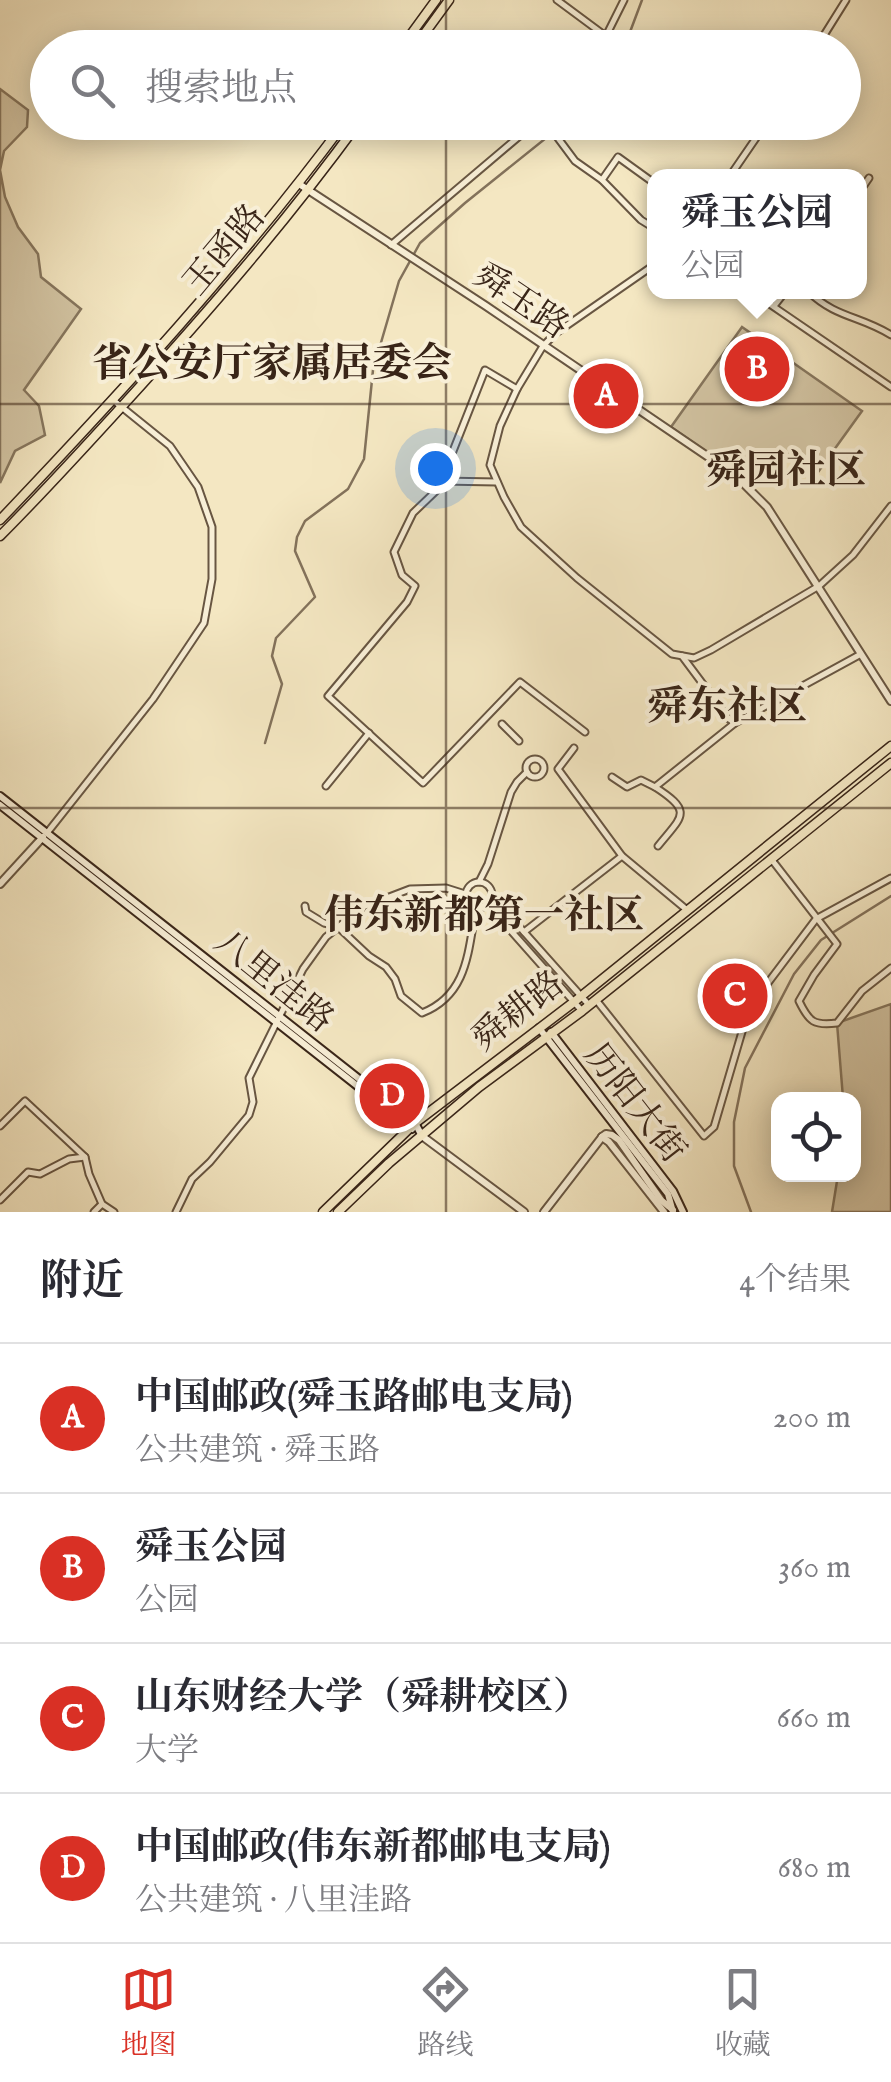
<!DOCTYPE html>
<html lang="zh">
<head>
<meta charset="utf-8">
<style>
	:root { --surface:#fff; --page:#f2f2f3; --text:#2b2b33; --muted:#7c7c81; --line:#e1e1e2; --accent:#d93025 }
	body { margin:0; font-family:"IM FELL English","Noto Serif SC",serif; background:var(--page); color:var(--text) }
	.controls { position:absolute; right:30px; bottom:30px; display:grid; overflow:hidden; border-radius:20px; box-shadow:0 5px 25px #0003 }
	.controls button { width:90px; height:90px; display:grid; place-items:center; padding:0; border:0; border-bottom:2px solid var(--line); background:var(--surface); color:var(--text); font:50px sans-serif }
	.you { position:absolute; left:435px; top:468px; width:35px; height:35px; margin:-25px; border:8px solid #fff; border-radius:50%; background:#1a73e8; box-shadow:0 0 0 15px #1a73e833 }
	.badge { display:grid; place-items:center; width:65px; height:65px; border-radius:50%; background:var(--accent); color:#fff; font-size:32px; font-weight:700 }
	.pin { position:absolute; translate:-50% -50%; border:5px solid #fff; box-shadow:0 2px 10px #0006 }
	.popup { position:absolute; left:647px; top:169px; width:220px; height:130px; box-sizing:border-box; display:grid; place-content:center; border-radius:20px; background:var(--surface); filter:drop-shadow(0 2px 8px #0005); font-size:32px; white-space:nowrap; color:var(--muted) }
	.popup b { font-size:38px; color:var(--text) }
	.popup::after { content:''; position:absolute; left:50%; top:100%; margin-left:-20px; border:20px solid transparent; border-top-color:var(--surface) }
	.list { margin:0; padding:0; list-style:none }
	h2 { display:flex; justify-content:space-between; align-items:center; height:130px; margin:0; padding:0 40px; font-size:42px }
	h2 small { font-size:32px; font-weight:400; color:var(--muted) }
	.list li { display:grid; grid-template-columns:65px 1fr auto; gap:30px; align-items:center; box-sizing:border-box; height:150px; padding:0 40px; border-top:2px solid var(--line) }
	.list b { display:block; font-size:38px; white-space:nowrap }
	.list p { margin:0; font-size:32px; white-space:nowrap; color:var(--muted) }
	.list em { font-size:32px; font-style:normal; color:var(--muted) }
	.icon { flex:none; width:55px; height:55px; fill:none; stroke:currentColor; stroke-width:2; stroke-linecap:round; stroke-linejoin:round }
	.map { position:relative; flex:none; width:891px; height:1212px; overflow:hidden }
	.search { position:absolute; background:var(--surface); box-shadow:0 5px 25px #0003; left:30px; right:30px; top:30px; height:110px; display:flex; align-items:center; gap:25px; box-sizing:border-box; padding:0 35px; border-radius:55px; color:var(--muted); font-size:38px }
	.sheet { height:730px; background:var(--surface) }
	nav { display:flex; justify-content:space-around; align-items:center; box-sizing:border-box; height:140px; border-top:2px solid var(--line); background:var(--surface); font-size:28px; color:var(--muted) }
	nav a { display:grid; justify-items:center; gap:5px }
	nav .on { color:var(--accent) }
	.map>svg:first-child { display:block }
</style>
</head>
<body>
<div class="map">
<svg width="891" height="1212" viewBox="0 0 891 1212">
	<rect width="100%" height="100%" fill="#f4e7c2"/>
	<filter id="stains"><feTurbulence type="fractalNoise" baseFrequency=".002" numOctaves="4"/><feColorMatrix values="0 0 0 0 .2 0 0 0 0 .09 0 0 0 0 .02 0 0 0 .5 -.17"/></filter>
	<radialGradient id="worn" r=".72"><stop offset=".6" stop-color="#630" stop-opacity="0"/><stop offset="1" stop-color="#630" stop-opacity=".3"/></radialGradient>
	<g fill="#d4c6a5" stroke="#86765e" stroke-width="2.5">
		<path d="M 0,89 L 28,110 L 27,127 L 4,151 L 0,170 L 5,197 L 18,227 L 38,254 L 41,277 L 81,309 L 24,390 L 39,406 L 45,435 L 15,451 L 0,483 Z"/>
		<path d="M 742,327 L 862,411 L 813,479 L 789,455 L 754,485 L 671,427 Z"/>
		<path d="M 891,1004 L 891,1212 L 832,1212 L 838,1175 L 854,1174 L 854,1100 L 844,1099 L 843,1098 L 837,1023 Z"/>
	</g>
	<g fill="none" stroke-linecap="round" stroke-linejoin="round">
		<g stroke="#83725b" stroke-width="2.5">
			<path d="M 624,48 L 642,0"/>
			<path d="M 265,743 L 282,684 L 272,656 L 276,638 L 315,597 L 295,551 L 297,537 L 305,521 L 348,489 L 364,459 L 373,370 L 399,281 L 420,243 L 465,203 L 566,122"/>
			<path d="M 751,1212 L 734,1166 L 734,1122 L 745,1068 L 794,974 L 821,940 L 891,896"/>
		</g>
		<path stroke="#cfc0a0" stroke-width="8" stroke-dasharray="8 4" stroke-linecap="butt" d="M 156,363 L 239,268"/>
		<g stroke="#685642" stroke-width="9">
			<g id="minor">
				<path d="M 557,0 L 607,37 L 601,48"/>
				<path d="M 607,34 L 624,0"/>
				<path d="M 816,48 L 846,0"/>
				<path d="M 546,122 L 575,161 L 602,180 L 618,157 L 654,183"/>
				<path d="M 730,176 L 767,122"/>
				<path d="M 602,180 L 641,220 L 654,228"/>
				<path d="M 860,191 L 869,178"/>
				<path d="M 391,245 L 536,122"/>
				<path d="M 752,292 L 891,387"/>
				<path d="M 809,292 C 836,318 861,316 891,335"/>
				<path d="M 774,306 L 785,292"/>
				<path d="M 517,389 L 500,426 L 490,465 L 504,497 L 521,527 L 577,578 L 672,654 L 694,658 L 711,650 L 819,586 L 853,555 L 891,506"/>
				<path d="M 441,481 L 497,482"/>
				<path d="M 682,656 L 729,719 L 735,723 L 861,654"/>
				<path d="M 502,724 L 519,741"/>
				<path d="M 585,732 L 520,682 L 423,783 L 328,696 L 407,602 L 415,586 L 402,575 L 394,552 L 413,513 L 438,489 L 485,370 L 517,389 L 543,346 L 556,333 L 654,265"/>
				<path d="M 574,748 L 558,769 L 622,856 L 687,910"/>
				<circle cx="535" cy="768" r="9"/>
				<path d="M 612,777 L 627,787 L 641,780 L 655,787"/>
				<path d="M 326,786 L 369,733"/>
				<path d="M 47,833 L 153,699 L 192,641 L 204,623 L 212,579 L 212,527 L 198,487 L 170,446 L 113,400"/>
				<path d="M 658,846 C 682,816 694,812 655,787 L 735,723"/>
				<path d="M 772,860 L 837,944 L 814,975 L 799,1001 C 809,1022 814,1026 837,1023 L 862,991 L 891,968"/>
				<circle cx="479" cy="895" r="13"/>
				<path d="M 479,882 L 488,864 L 511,792 L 517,782 L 527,772"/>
				<path d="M 492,896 L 589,1005"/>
				<path d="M 488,905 L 582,1011"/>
				<path d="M 305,906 L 306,912 L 324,923 L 337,926 L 369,956 L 386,967 L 395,979 L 401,996 L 422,1013 C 468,995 468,951 476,908"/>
				<path d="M 524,932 L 622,856"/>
				<path d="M 597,1001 L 704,1136 L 714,1127 L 749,1008 L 816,919 L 891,878"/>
				<path d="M 0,1126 L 25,1101 L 85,1157 L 89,1174 L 102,1204 L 114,1212"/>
				<path d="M 0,1200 L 28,1172 L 40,1174 L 69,1159 L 85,1157"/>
				<path d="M 94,1212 L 102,1204"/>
				<path d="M 176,1212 L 192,1179 L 210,1162 L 249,1115 L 253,1102 L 249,1078 L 303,969 L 326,937 L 363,907 L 410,889 L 446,888 L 465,894"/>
			</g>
		</g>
		<g stroke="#685642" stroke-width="10">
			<g id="tertiary">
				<path d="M 299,184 L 486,306 L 735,475 L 767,507 L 891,701"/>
				<path d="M 0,884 L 43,837"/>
				<path d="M 422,1136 L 524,1212"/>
				<path d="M 602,1137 L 606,1134 L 612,1135 L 619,1140 L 661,1200 L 673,1210"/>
				<path d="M 602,1137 L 609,1142 L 664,1212"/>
				<path d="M 544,1212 L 602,1137"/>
			</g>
		</g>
		<g stroke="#392518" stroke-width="10">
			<g id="secondary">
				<path d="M 0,796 L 415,1123 L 422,1136"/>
				<path d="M 0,805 L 412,1129"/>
				<path d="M 539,1028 L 668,1194 L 673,1212"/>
				<path d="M 551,1032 L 673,1191 L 683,1212"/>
			</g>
		</g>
		<g stroke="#392518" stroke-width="11">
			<g id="primary">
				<path d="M 401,48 L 436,0"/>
				<path d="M 414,48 L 449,0"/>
				<path d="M 0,520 C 121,393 240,263 345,122"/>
				<path d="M 0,536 C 43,493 84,448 125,403 C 207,313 287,221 359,122"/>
				<path d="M 323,1212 L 415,1123 L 574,1002 L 891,746"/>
				<path d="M 338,1212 L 389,1163 L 479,1087 L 582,1011 L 891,763"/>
			</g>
		</g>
		<use href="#minor" stroke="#f8efd7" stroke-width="5"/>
		<use href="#tertiary" stroke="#f8efd7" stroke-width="6"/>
		<use href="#secondary" stroke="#f8efd7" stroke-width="6"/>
		<use href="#primary" stroke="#f4e7c2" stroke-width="8"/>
	</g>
	<path fill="none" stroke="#392518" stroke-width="2.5" stroke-opacity="0.55" d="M 446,0 L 446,48M 446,122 L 446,1212M 0,404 L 891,404M 0,808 L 891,808"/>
	<g text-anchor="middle" stroke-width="8" stroke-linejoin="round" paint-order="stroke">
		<g font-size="35" fill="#392518" stroke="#f8efd7">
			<text transform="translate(223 249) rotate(-50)" y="12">玉函路</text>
			<text transform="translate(522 300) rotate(34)" y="12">舜玉路</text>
			<text transform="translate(275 980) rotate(39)" y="12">八里洼路</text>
			<text transform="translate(517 1010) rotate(-38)" y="12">舜耕路</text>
			<text transform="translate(636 1102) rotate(52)" y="12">历阳大街</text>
		</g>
		<g font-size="40" font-weight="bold" fill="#392518" stroke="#f8efd7">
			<text x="272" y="376">省公安厅家属居委会</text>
			<text x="786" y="483">舜园社区</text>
			<text x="727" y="719">舜东社区</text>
			<text x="484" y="928">伟东新都第一社区</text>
		</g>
	</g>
	<rect width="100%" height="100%" filter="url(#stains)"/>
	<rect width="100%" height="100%" fill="url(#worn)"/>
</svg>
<div class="controls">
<button><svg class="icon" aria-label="locate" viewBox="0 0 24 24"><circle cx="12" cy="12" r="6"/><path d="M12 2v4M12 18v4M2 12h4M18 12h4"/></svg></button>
</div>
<div class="you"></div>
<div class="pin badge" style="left:606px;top:396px">A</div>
<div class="pin badge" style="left:757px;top:369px">B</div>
<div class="popup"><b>舜玉公园</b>公园</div>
<div class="pin badge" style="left:735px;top:996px">C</div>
<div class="pin badge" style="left:392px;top:1096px">D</div>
<div class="search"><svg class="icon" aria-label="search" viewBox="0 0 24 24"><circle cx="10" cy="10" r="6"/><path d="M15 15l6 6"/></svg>搜索地点</div>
</div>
<section class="sheet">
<h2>附近<small>4个结果</small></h2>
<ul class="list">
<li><span class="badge">A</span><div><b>中国邮政(舜玉路邮电支局)</b><p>公共建筑 · 舜玉路</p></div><em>200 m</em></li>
<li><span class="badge">B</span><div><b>舜玉公园</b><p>公园</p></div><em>360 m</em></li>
<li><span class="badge">C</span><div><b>山东财经大学（舜耕校区）</b><p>大学</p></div><em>660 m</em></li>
<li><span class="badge">D</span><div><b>中国邮政(伟东新都邮电支局)</b><p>公共建筑 · 八里洼路</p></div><em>680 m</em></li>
</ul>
</section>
<nav>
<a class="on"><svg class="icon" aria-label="map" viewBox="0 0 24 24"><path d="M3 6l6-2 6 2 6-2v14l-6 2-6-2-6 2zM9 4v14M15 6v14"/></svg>地图</a>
<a><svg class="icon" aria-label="directions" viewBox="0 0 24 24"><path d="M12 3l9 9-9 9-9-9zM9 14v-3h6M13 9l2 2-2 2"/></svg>路线</a>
<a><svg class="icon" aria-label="saved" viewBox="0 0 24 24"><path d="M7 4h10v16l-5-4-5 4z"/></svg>收藏</a>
</nav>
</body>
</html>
